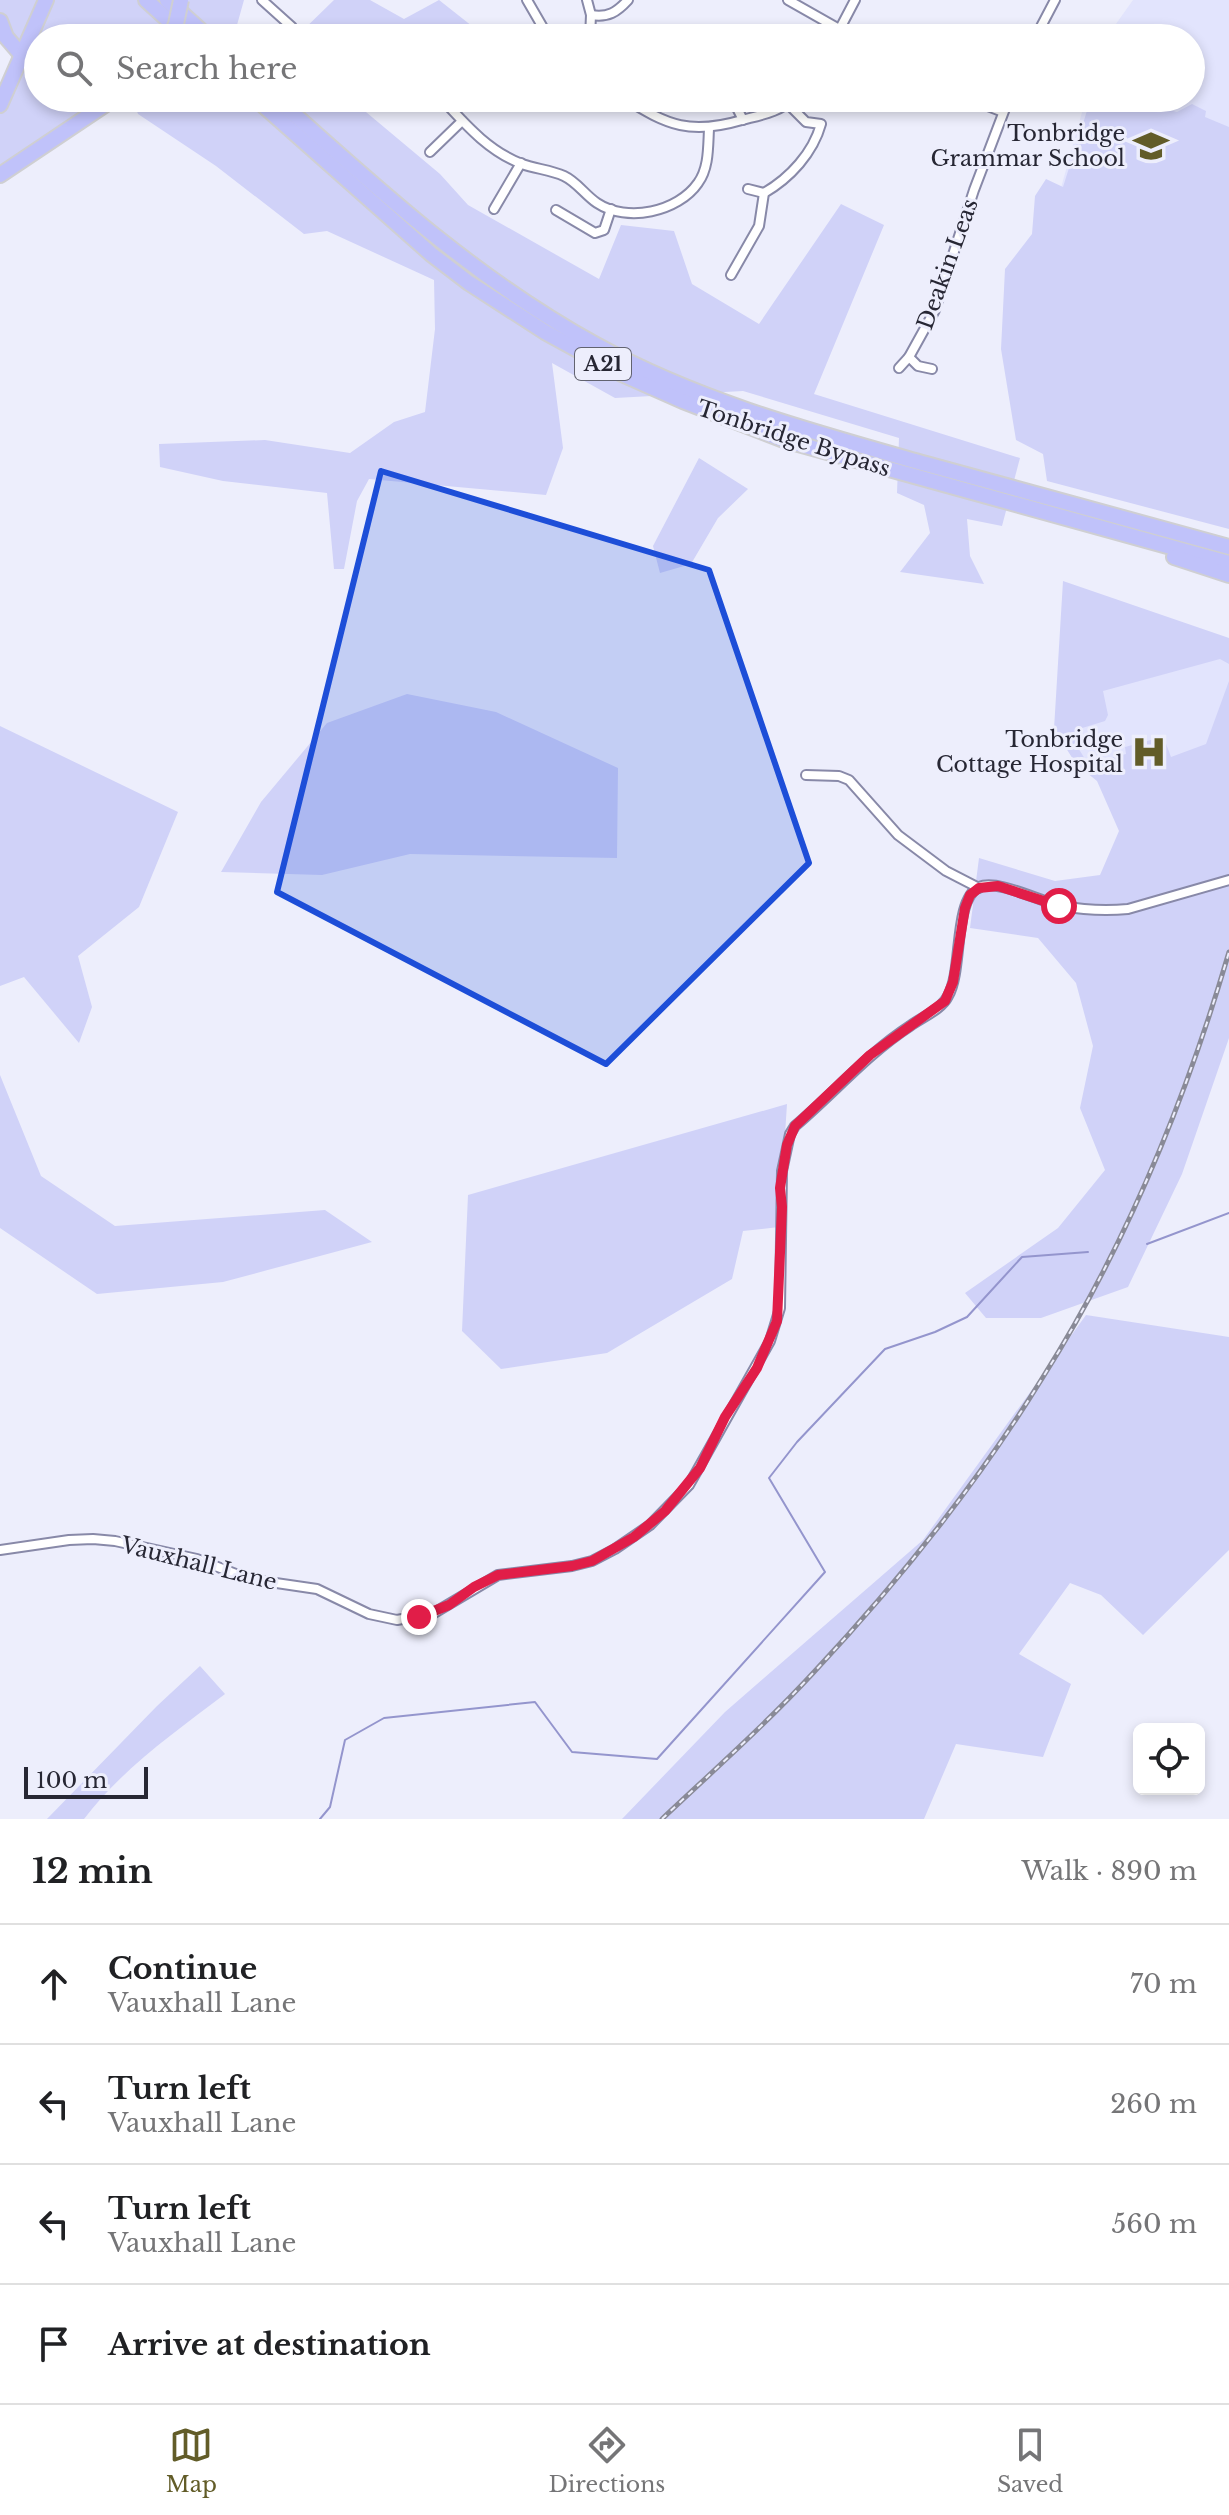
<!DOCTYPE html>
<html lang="en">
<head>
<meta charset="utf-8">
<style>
	:root { --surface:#fff; --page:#f2f2f2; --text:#202124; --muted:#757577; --line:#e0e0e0; --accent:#625c28 }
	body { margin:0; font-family:"Libre Baskerville",serif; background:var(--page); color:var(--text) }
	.controls { position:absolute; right:24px; bottom:24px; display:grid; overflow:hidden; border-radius:12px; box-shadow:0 4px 12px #0003 }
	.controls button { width:72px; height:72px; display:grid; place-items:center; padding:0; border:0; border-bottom:2px solid var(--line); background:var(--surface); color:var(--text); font:40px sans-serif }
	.scale { position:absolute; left:24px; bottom:20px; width:124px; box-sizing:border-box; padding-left:8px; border:4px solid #272734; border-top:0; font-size:22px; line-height:28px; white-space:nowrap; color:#272734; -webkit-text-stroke:6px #edeefc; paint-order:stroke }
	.stop { position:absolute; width:24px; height:24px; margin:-18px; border:6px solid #e11d48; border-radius:50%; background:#fff }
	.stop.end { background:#e11d48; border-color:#fff; box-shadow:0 2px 8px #0008 }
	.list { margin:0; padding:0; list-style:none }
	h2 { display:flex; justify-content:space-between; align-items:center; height:104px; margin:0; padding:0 32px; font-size:34px }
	h2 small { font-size:26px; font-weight:400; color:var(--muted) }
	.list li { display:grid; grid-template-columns:52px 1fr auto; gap:24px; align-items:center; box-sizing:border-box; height:120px; padding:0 32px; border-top:2px solid var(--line) }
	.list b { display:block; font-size:30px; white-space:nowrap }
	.list p { margin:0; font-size:26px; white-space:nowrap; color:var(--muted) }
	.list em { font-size:26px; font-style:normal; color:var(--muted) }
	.icon { flex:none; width:44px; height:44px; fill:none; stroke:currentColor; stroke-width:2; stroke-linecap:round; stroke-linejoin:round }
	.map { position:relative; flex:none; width:1229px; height:1819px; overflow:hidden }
	.search { position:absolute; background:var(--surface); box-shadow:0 4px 12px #0003; left:24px; right:24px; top:24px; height:88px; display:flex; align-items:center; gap:20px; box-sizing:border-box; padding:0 28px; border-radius:44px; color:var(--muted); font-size:30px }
	.sheet { height:584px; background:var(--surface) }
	nav { display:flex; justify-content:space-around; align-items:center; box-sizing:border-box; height:112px; border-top:2px solid var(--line); background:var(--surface); font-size:22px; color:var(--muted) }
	nav a { display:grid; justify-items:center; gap:4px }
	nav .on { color:var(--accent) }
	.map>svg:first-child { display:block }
</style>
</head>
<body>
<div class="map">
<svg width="1229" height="1819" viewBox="0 0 1229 1819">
	<rect width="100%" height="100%" fill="#edeefc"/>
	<g fill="#e2e4fd">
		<path d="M 1133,0 L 1229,0 L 1229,288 L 1059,195 L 1086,98 L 1191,98 L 1191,38 L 1106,38 Z"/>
		<path d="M 1083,607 L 1229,649 L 1229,730 L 1213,782 L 1105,789 L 1065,736 Z"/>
	</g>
	<g fill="#d0d2f8">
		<path d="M 0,0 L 244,0 L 237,25 L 271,38 L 38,38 L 38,48 C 15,41 12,36 4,13 L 0,14 Z"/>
		<path d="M 334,0 L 370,0 L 404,19 L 439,0 L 477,30 L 464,38 L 295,38 Z"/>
		<path d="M 23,63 L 38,79 L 38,98 C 58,98 75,104 95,104 L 0,165 L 0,113 Z"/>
		<path d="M 132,98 L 359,98 L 354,102 L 440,174 L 468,205 L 599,279 L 621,225 L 674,231 L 692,284 L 759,324 L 841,204 L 884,225 L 814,394 L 1020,458 L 1002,526 L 967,519 L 970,556 L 984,584 L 900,572 L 930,533 L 924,505 L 897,493 L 899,438 L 743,391 L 615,398 L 552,363 L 563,448 L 546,495 L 369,479 L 357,501 L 344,569 L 334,569 L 327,493 L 223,481 L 160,467 L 159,444 L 265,440 L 350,453 L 394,422 L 425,412 L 435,329 L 434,280 L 327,231 L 304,234 L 216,166 L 138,114 Z"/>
		<path d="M 1091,98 L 1164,98 L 1169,110 L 1177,112 L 1192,104 L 1206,111 L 1205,117 L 1229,127 L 1229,529 L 1047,481 L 1043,454 L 1016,440 L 1001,349 L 1005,269 L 1032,234 L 1035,196 L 1046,179 L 1063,187 Z"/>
		<path d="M 699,458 L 748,489 L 718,518 L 691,564 L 660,573 L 653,546 Z"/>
		<path d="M 1063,581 L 1229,638 L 1229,664 L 1220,659 L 1103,691 L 1108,715 L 1105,721 L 1079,729 L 1075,743 L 1090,767 L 1101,764 L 1101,760 L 1126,754 L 1125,747 L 1158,738 L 1165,741 L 1171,757 L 1206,744 L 1229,681 L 1229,1038 L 1182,1174 L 1128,1287 L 1041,1318 L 986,1318 L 965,1293 L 1058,1228 L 1105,1170 L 1080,1108 L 1093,1046 L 1076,983 L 1038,938 L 970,928 L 979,858 L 1055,881 L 1100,875 L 1119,831 L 1097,781 L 1076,764 L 1054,729 Z"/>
		<path d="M 407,694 L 496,712 L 618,768 L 617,858 L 410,854 L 322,875 L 221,872 L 261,802 L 327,723 Z"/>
		<path d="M 0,726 L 178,812 L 139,907 L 78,956 L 92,1007 L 79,1043 L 24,977 L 0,986 Z"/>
		<path d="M 0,1075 L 41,1176 L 115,1226 L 325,1210 L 372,1242 L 223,1282 L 97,1294 L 0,1228 Z"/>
		<path d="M 787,1104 L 779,1227 L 743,1231 L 732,1279 L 607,1353 L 501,1369 L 462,1331 L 468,1195 Z"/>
		<path d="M 1086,1315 L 1229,1337 L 1229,1550 L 1143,1635 L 1101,1595 L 1070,1583 L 1019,1654 L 1071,1684 L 1043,1757 L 956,1744 L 924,1819 L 622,1819 L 725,1712 L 923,1540 Z"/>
		<path d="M 200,1666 L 225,1694 C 175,1732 122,1769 84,1819 L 47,1819 L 157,1706 Z"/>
	</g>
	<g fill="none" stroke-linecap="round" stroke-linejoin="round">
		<g stroke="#9495cd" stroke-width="2">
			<path d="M 1147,1244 L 1229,1213"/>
			<path d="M 320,1819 L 330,1807 L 345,1740 L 384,1718 L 535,1702 L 572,1752 L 657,1759 L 825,1572 L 769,1478 L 797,1442 L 885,1349 L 935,1332 L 967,1317 L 1022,1257 L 1088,1252"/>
		</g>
		<g stroke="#8889a8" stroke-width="12">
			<g id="minor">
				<path d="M 262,0 L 292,27"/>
				<path d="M 527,0 L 549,38"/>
				<path d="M 587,0 L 591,15 L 590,38"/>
				<path d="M 788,0 L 855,38"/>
				<path d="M 591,15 C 608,18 617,12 628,0"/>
				<path d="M 835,38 L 855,0"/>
				<path d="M 1035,38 L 1055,0"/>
				<path d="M 441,98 C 465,124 488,151 522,164 C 536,169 551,170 564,176 C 577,182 585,195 597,203 C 627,223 678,212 698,183 C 709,168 708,147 709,129"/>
				<path d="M 624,98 C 668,126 691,135 742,120 C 761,115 780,112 794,98"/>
				<path d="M 735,98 L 736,106 L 743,120"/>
				<path d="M 967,98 L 1003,112"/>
				<path d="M 403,105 L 412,98"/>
				<path d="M 430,152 L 462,121"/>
				<path d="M 748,189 L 764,193"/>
				<path d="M 494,209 L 521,163"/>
				<path d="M 556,210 L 595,233 L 604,230 L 611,209"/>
				<path d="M 731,275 L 759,226 L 764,193 C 790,178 813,153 821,124 L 806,122 L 788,104"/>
				<path d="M 899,368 L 909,357"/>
				<path d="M 932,369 L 918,366 L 909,357 L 935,310 L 974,190 L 1009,98"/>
				<path d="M 806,775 L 839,776 L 849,780 L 898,835 L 946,871 L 979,888"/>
				<path d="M 0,1550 L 69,1540 L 93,1539 L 115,1541 L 197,1559 L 249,1579 L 317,1589 L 369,1614 L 397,1620 L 434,1613 L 498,1575 L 572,1566 L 592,1561 L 615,1549 L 650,1525 L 689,1485 L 770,1341 L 780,1308 L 782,1171 L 790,1134 L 795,1126 C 834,1093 867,1054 910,1026 C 922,1017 941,1010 948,996 C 963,971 953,900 979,887 C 998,879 1041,902 1062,906 C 1084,910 1106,911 1128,909 L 1229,880"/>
			</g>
		</g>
		<g stroke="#cfcfd2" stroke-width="18">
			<g id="trunk">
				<path d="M 146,0 L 188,38"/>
				<path d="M 167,0 L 209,38"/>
				<path d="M 0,21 L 6,37 L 38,74"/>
				<path d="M 76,98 L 104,98"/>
				<path d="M 255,98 L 431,254 L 469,283 L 545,332 L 622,374 L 683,401 L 784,440 L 1229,563"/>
				<path d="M 276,98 C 380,191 473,277 596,345 C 700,402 813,432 926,464 C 1027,492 1128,520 1229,547"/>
				<path d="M 0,105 L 46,0"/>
				<path d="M 0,175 L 115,98"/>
				<path d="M 1174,557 L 1229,575"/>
			</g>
		</g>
		<use href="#minor" stroke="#fff" stroke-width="8"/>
		<use href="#trunk" stroke="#c0c2fa" stroke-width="14"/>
		<g stroke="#898a97" stroke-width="5">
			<path id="rail" d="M 662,1819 C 713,1771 766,1724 814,1672 C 899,1581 978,1483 1043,1377 C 1125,1247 1186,1099 1229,952"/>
		</g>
		<use href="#rail" stroke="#edeefc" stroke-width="2" stroke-dasharray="6" stroke-linecap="butt"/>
		<g stroke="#cfcfd2" stroke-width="18" stroke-linecap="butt">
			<path id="trunk-bridge" d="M 170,38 L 176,24 L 181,0"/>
		</g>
		<use href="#trunk-bridge" stroke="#c0c2fa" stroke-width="14"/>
	</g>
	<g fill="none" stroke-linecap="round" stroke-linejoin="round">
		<path stroke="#e11d48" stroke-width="10" d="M 419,1617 L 449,1605 L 474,1587 L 498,1575 L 572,1566 L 592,1561 L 634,1537 L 665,1511 L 700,1468 L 725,1417 L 757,1368 L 777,1321 L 782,1207 L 780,1188 L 787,1145 L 795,1126 L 870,1055 L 945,1001 L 953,982 L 965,908 L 970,895 L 979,888 L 998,886 L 1059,906"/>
	</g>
	<path fill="#1d4ed8" fill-opacity="0.2" stroke="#1d4ed8" stroke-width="6" stroke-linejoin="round" d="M 381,471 L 709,570 L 809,863 L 606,1064 L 277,892 Z"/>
	<defs>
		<g id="school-bare" transform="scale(2.76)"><path d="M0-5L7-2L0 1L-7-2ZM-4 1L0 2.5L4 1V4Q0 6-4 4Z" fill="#625c28" stroke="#edeefc" stroke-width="2.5" paint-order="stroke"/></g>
		<g id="hospital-bare" transform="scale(2.76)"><path d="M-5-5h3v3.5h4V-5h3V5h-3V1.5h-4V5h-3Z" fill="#625c28" stroke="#edeefc" stroke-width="2.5" paint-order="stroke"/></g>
	</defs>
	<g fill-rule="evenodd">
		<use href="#school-bare" x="1151" y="146"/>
		<use href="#hospital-bare" x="1149" y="752"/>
	</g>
	<g text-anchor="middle" stroke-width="6" stroke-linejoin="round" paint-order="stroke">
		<rect fill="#edeefc" stroke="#626370" stroke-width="2" x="575" y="348" width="56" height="32" rx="6"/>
		<g font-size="20" font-weight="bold" fill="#272734">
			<text x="603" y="371">A21</text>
		</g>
		<g font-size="22" fill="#272734" stroke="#edeefc" text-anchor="end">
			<text x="1125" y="141">Tonbridge<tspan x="1125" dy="25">Grammar School</tspan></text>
			<text x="1123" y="747">Tonbridge<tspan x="1123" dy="25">Cottage Hospital</tspan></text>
		</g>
		<g font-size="22" fill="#272734" stroke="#edeefc">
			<text transform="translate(947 264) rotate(-70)" y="8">Deakin Leas</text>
			<text transform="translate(794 438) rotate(18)" y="8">Tonbridge Bypass</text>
			<text transform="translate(199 1563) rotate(14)" y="8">Vauxhall Lane</text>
		</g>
	</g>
</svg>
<div class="controls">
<button><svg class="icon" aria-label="locate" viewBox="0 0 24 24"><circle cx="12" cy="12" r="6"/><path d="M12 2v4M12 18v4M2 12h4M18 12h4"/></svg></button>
</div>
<div class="scale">100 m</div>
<div class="stop" style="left:1059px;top:906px"></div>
<div class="stop end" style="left:419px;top:1617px"></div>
<div class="search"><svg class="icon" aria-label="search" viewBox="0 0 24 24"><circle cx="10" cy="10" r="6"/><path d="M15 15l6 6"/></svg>Search here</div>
</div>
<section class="sheet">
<h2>12 min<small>Walk · 890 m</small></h2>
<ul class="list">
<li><svg class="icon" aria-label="ahead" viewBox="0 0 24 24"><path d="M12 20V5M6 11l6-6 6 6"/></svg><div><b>Continue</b><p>Vauxhall Lane</p></div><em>70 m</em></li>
<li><svg class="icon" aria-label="left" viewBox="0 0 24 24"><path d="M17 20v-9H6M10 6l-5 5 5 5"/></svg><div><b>Turn left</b><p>Vauxhall Lane</p></div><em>260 m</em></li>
<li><svg class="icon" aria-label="left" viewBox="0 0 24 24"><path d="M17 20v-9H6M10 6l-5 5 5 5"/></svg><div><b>Turn left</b><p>Vauxhall Lane</p></div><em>560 m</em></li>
<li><svg class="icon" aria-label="arrive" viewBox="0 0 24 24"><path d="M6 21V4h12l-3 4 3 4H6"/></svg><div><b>Arrive at destination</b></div></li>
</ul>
</section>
<nav>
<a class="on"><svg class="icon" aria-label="map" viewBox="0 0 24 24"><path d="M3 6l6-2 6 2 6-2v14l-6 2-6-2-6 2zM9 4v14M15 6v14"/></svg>Map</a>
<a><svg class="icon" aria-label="directions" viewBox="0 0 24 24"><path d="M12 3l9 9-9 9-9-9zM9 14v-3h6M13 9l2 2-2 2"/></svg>Directions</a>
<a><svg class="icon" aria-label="saved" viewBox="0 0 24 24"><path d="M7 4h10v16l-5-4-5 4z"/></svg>Saved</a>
</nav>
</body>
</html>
